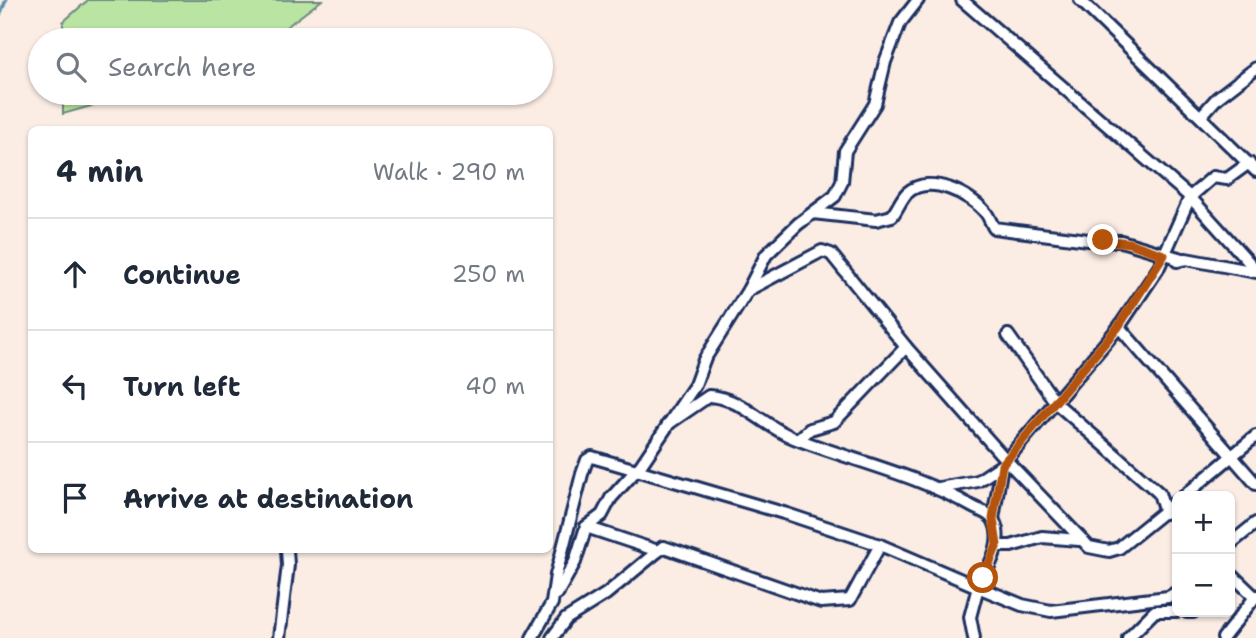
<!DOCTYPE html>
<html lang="en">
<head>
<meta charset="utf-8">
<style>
	:root { --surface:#fff; --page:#f2f2f3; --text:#1f2937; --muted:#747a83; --line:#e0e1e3 }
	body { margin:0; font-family:"Shantell Sans",sans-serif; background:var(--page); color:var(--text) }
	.controls { position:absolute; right:21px; bottom:21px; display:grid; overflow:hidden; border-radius:10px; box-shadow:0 2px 5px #0004 }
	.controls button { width:63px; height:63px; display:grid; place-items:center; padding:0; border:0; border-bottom:2px solid var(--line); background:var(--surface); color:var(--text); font:35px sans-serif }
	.stop { position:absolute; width:21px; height:21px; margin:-16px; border:5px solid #b45309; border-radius:50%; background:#fff }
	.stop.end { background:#b45309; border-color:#fff; box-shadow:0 2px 7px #0008 }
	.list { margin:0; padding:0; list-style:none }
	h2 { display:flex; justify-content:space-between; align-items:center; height:91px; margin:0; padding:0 28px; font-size:30px }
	h2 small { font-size:23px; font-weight:400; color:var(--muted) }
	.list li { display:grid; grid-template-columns:46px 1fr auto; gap:21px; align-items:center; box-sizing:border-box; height:112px; padding:0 28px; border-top:2px solid var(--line) }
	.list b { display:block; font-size:26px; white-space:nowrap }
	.list em { font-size:23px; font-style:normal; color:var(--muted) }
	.icon { flex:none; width:38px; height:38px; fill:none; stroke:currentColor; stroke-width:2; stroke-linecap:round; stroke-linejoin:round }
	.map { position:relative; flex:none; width:1256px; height:638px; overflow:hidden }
	.search { position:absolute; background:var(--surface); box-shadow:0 2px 5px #0004; left:28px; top:28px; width:525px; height:77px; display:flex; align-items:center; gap:18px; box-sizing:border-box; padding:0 24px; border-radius:38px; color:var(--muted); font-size:26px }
	.panel { position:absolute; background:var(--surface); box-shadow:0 2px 5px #0004; left:28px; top:126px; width:525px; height:427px; border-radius:10px }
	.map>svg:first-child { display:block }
</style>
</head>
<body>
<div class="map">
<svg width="1256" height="638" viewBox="0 0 1256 638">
	<rect width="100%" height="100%" fill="#fbece4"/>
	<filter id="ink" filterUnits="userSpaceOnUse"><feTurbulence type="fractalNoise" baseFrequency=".0143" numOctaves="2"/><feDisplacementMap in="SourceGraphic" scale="14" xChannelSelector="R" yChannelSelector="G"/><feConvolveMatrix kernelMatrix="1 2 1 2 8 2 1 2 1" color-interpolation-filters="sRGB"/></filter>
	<g filter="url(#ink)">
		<g fill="#b9e4a1" stroke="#6a8a80" stroke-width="2">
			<path d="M 88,0 L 322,0 L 269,40 L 63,40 L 63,22 Z"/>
			<path d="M 63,93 L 137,93 L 63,114 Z"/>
		</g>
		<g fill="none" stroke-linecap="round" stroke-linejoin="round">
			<path stroke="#5a92ac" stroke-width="3.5" d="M 0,15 L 6,0"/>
			<g stroke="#1b2f5e" stroke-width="16">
				<g id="minor">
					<path d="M 962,0 L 1190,197 L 1256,270"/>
					<path d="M 1080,0 L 1256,171"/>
					<path d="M 1202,115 L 1217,98 L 1256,68"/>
					<path d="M 1249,163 L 1227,179 L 1213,177 L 1190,197 L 1158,269 L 1119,327 L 1256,484"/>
					<path d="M 813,213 L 876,220 L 892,216 C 897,210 901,199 907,193 C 929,173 971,194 986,213 C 989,217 991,223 994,228 L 1088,240 L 1121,241 L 1182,259"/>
					<path d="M 1177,261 L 1186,259 L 1256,272"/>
					<path d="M 748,290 L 822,251 L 831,254 L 906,347 L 1006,460 L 1089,547 L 1109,551 L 1119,548 L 1177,501"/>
					<path d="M 1008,335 L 1056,403 L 1159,493 L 1165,513"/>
					<path d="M 799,439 L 810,429 L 834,422 L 906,347"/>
					<path d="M 939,488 L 978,481 L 1002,465 L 1119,327"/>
					<path d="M 1184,496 L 1256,436"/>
					<path d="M 993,519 L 1002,465"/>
					<path d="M 586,527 L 658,551 L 664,547 L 821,602 L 850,600 L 880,545"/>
					<path d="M 1230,544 L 1256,523"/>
					<path d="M 997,546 L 1011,546 L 1042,537 L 1079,540"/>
					<path d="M 1230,573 L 1255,597"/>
					<path d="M 557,594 L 575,562 L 586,527 L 602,515 L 611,498 L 641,465 L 695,385 L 704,360 L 748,290 L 766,255 L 798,224 L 835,196 L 842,182 L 845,151 L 875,104 L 885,62 L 900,23 L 918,0"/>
					<path d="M 1187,612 L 1193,612"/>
					<path d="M 279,638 L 288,565 L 287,550"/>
					<path d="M 532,638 L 552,603 L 556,575 L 582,474 L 587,460 L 592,457 L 787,514 L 880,545 L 978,587 C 988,568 1005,543 994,521 C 990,513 980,511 973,507 C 916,474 853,461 794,438 C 762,426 743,398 709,396 L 668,424"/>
					<path d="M 552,638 L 566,619 L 606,594 L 663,547"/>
					<path d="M 974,638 L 970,617 L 978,587 L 1022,605 L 1051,611 L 1168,597 L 1177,592"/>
					<path d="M 1128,638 L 1155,611 L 1177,611"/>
					<path d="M 1223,638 L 1256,596"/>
				</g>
			</g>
			<use href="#minor" stroke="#fff" stroke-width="10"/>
		</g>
	</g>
	<g fill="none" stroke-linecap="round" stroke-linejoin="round" filter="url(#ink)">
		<path stroke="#b45309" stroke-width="9" d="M 983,578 L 997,545 L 993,519 L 1002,465 L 1118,327 L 1164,255 L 1129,243 L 1103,240"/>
	</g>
</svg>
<div class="controls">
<button>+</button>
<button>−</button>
</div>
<div class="stop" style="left:983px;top:578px"></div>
<div class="stop end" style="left:1103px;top:240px"></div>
<div class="search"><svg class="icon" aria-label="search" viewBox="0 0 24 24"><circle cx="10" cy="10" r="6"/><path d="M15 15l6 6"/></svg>Search here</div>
<section class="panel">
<h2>4 min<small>Walk · 290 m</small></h2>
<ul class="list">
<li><svg class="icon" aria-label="ahead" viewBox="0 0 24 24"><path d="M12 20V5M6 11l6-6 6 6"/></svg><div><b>Continue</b></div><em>250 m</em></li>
<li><svg class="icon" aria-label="left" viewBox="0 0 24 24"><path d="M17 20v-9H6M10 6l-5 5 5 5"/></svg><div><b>Turn left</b></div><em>40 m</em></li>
<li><svg class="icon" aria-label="arrive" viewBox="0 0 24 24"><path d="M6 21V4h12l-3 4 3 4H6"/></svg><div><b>Arrive at destination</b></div></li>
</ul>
</section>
</div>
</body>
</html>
